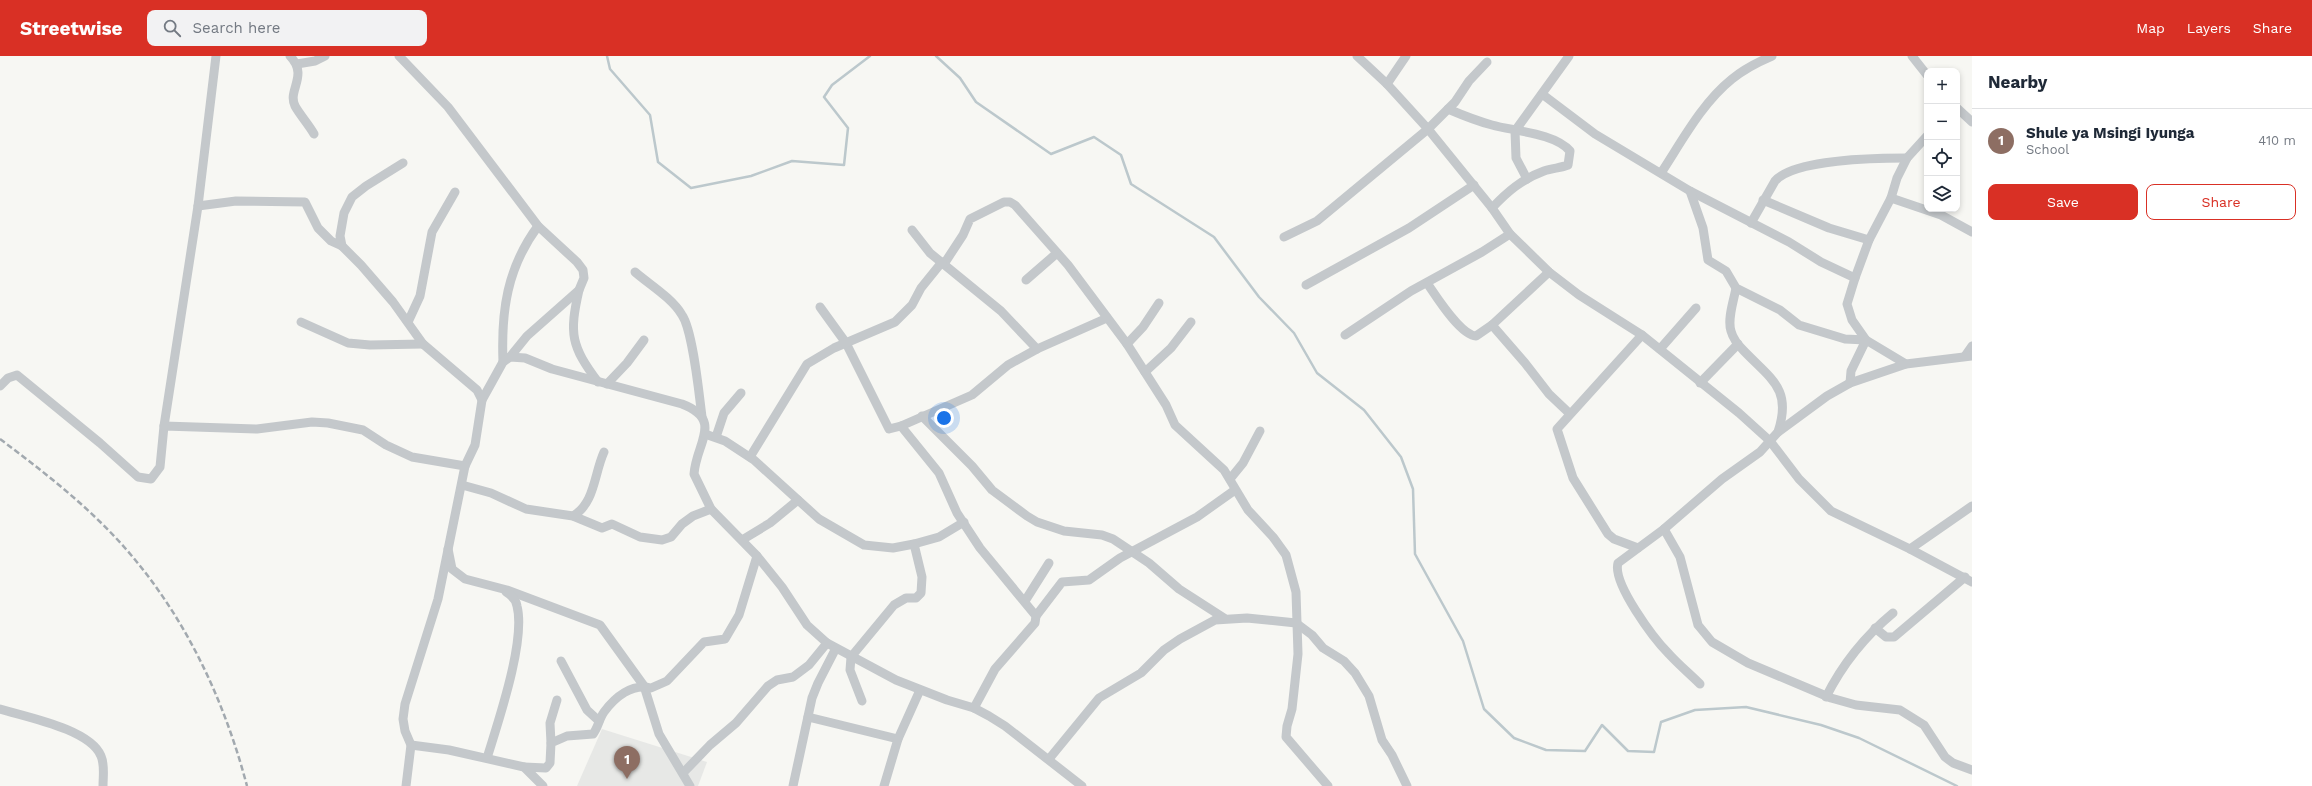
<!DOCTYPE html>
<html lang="en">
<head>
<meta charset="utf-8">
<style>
	:root { --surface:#fff; --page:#f2f2f3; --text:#1f2937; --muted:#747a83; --line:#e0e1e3; --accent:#d93025 }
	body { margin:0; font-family:"Work Sans",sans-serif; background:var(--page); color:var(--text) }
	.controls { position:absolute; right:12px; top:12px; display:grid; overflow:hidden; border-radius:8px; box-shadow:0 2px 6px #0003 }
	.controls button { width:36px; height:36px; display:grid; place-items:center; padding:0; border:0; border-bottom:1px solid var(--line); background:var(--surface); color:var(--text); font:20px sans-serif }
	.you { position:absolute; left:944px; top:362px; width:14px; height:14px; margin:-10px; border:3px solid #fff; border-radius:50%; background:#1a73e8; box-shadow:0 0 0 6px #1a73e833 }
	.badge { display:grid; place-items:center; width:26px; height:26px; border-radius:50%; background:var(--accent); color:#fff; font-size:13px; font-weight:700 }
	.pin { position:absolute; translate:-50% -33px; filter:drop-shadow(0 1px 2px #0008) }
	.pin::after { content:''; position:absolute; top:21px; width:14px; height:12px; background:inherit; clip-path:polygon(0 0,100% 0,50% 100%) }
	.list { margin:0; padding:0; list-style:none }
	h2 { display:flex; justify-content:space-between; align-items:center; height:52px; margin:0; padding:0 16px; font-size:17px }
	h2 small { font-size:13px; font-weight:400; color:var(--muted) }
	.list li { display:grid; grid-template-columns:26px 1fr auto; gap:12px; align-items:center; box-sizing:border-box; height:64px; padding:0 16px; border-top:1px solid var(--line) }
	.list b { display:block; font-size:15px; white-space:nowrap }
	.list p { margin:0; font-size:13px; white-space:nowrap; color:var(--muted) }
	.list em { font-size:13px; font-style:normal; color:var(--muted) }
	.actions { display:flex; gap:8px; padding:12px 16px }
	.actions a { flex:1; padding:9px 0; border:1px solid var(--accent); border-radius:8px; text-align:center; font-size:14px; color:var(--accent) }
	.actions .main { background:var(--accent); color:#fff }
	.icon { flex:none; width:22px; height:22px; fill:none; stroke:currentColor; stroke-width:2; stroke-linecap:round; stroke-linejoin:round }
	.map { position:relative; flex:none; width:1972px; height:730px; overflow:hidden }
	header { display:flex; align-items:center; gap:24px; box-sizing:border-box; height:56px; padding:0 20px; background:var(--accent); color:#fff }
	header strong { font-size:19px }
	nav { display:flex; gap:22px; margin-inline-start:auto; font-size:14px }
	.search { width:280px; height:36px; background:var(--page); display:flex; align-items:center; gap:10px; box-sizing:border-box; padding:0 14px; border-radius:8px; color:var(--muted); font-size:15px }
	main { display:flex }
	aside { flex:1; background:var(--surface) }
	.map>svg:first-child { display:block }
</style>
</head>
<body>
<header>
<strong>Streetwise</strong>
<div class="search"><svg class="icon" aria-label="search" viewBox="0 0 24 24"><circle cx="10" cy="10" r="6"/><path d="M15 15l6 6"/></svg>Search here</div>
<nav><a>Map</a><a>Layers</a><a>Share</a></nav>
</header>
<main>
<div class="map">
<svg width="1972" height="730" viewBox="0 0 1972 730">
	<rect width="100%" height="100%" fill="#f7f7f3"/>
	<path fill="#e7e8e6" d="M 602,673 L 707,706 L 698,730 L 577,730 Z"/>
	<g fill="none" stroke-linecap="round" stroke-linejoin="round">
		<g stroke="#bcc8cc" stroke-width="2.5">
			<path d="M 607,0 L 610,13 L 650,59 L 658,106 L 691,132 L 751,120 L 792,105 L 844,109 L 848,72 L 824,41 L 832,29 L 870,0"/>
			<path d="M 936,0 L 960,22 L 976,46 L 1051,98 L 1094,81 L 1121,99 L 1131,128 L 1214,181 L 1259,241 L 1294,277 L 1317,317 L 1364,354 L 1401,401 L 1413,433 L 1415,498 L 1463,585 L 1484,653 L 1514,682 L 1546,694 L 1585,695 L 1602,669 L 1628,695 L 1654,696 L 1661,666 L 1695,654 L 1746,651 L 1821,669 L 1859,682 L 1957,730"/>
		</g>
		<g stroke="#c4c8cb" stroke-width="9">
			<path d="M 290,0 C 309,20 287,34 295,50 C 300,59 309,69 314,78"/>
			<path d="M 399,0 L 448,51 L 538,170 L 577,206 L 583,214 L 584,222 L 579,234 L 527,280 L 510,301"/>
			<path d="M 1357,0 L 1387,28 L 1428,73 L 1492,152 L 1510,178 L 1549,216 L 1579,239 L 1642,279 L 1739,357 L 1770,385 L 1799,423 L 1831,455 L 1910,493 L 1972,526"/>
			<path d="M 1912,0 L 1927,19"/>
			<path d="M 297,8 L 315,5 L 325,0"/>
			<path d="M 1387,28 L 1406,0"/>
			<path d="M 1542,38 L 1595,78 L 1690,135 L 1789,186 L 1821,206 L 1855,222"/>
			<path d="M 1957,52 L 1972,66"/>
			<path d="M 1448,53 C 1462,59 1477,65 1492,69 C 1513,75 1555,77 1570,95 L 1568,109 C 1561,112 1552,112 1544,115 C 1522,123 1507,136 1492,152"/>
			<path d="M 403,107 L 366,130 L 352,141 L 344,157 L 340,180 L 342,190 L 361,209 L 393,246 L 423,288 L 477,334 L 482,344"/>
			<path d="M 1661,117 C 1682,85 1702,47 1732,23 C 1744,13 1758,6 1772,0"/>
			<path d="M 1527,123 L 1516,102 L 1515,75 L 1569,0"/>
			<path d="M 1690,135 L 1703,172 L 1708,204 L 1726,215 L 1736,232 L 1780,254 L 1799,269 L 1845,283 L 1866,284 L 1906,308"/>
			<path d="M 1891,142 L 1941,159 L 1972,176"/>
			<path d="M 1763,144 L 1829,172 L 1869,184"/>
			<path d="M 198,150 L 236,145 L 305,146 L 318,172 L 331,185 L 342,190"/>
			<path d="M 1751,167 L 1775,125 C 1794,103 1878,102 1907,102"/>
			<path d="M 912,174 L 930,197 L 1001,255 L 1037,293"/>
			<path d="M 1284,181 L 1317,165 L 1428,73 L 1455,46 L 1469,25 L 1487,6"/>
			<path d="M 944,208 L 963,179 L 970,163 L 1004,146 L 1010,146 L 1015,149 L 1068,209 L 1127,288 L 1166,349 L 1175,369 L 1224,414 L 1248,454 L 1273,481 L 1286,499 L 1296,536 L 1298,598 L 1292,653 L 1287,670 L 1286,681 L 1328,730"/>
			<path d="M 635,216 C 650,229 672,242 682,259 C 693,275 699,338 702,361"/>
			<path d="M 1026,224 L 1057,197"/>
			<path d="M 1427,227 C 1436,240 1460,279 1476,280 L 1492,269 L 1549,216"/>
			<path d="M 1306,229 L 1409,172 L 1474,129"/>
			<path d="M 1736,232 C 1734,244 1727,263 1731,275 C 1733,283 1739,290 1744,295 C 1772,324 1792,333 1778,376"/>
			<path d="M 579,234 C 569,278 571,290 598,326"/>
			<path d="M 820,251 L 846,287 L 889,373 L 901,370 L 972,339 L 1008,309 L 1037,293 L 1107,262"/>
			<path d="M 301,266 L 348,287 L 370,289 L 423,288"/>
			<path d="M 408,266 L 420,240 L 432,176 L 455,136"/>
			<path d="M 1492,269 L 1525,307 L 1549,338 L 1569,357"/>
			<path d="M 1345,279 L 1411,235 L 1482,196 L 1510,178"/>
			<path d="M 1127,288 L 1143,271 L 1159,247"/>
			<path d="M 1660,293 L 1696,252"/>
			<path d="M 1965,300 L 1972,290"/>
			<path d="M 503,306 C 501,255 507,212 538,170"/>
			<path d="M 1145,316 L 1171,292 L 1191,266"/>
			<path d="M 1700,327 L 1738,288"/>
			<path d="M 1850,327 L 1851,315 L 1866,284 L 1852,264 L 1847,248 L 1855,222 L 1869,184 L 1891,142 L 1897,122 L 1907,102 L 1927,80"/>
			<path d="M 607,328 L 627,307 L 644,284"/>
			<path d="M 0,330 L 8,322 L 17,319 L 100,387 L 138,421 L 151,423 L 160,411 L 164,370 L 257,373 L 312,366 L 328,367 L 363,374 L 386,389 L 412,401 L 465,410 L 475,389 L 482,344 L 503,306 L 510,301 L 525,302 L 552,313 L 682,348 C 724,364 696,387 694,418 L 711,453 L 757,500 L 782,531 L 807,569 L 827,587 L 896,624 L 947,644 L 974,652 L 989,660 L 1005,670 L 1082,730"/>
			<path d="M 922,360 L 972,410 L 992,434 L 1027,460 L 1037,466 L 1064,475 L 1102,479 L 1113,483 L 1149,507 L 1179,533 L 1224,562"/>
			<path d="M 164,370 L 198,150 L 216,0"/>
			<path d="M 901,370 L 939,417 L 957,457 L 980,492 L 1036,560 L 1035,567 L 995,613 L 974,652"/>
			<path d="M 705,378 L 725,385 L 754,404 L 819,463 L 864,489 L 893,492 L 914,488 L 939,481 L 964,466"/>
			<path d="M 716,381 L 724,357 L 741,337"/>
			<path d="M 750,401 L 807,308 L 834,292 L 895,266 L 912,249 L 921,232 L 942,206"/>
			<path d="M 1230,423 L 1243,407 L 1260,375"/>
			<path d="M 462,429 L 491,437 L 526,453 L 573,460 L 602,472 L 612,468 L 640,481 L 662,484 L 671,481 L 682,468 L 693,460 L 711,453"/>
			<path d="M 573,460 C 595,447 594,418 604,396"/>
			<path d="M 1664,473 L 1680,501 L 1698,569 L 1712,586 L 1748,607 L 1831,642 L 1856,649 L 1900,654 L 1924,669 L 1945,701 L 1953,707 L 1972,714"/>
			<path d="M 742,484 L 770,467 L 798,444"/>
			<path d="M 1638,492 L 1614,483 L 1608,478 L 1573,422 L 1557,373 L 1642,279"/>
			<path d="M 448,493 L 452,513 L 465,523 L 507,534 L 600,569 L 644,630 L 659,678 L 690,730"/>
			<path d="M 1910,493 L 1972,450"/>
			<path d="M 1025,545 L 1049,507"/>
			<path d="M 1036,560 L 1062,526 L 1089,524 L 1120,502 L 1197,461 L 1235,434"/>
			<path d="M 1875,572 L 1886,581 L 1894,581 L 1965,521"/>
			<path d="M 561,605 L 587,654 L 599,665"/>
			<path d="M 1700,628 C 1690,618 1679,609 1669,598 C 1654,583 1612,527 1618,507 L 1664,473 L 1722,423 L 1760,396 L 1778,376 L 1827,340 L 1850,327 L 1906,308 L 1972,300"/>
			<path d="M 1826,641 C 1843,607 1864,581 1893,557"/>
			<path d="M 862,645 L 850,614 L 851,601 L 894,549 L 906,542 L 916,542 L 921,537 L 922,521 L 914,488"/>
			<path d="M 0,653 C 26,661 90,673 101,700 C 105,709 103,720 103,730"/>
			<path d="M 808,661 L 898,683"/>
			<path d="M 551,687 L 550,667 L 557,644"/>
			<path d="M 411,689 L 449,694 L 524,711 L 543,730"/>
			<path d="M 487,702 C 498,666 526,585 517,550 C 516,543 511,539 506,536"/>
			<path d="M 1049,703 L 1099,642 L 1141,617 L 1164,594 L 1180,583 L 1215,564 L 1247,562 L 1296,567 L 1312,579 L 1323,592 L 1344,605 L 1355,617 L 1369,640 L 1382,684 L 1392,699 L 1407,730"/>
			<path d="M 524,711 L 546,712 L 550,707 L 551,687 L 567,680 L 593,678 C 598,672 599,663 604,656 C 615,641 632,627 651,632 L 667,625 L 704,586 L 725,583 L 739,559 L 757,500"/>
			<path d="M 683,717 L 710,689 L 736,667 L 768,630 L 777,624 L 793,621 L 809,609 L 827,587"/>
			<path d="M 406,730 L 411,689 L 405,675 L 403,663 L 405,648 L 438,543 L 465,410"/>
			<path d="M 793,730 L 812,642 L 818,627 L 835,594"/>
			<path d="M 884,730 L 898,683 L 920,634"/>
		</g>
		<path stroke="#a2a9af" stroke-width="2.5" stroke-dasharray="6 3" stroke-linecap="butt" d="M 0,383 C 44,416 89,451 125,492 C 185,560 224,643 247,730"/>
	</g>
</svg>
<div class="controls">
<button>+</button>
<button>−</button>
<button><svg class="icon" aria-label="locate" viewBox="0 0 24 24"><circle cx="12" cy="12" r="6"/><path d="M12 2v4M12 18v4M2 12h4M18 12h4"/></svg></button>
<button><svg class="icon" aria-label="layers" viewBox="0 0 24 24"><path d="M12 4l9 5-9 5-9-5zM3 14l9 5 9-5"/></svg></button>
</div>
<div class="you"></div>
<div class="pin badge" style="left:627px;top:723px;background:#8d6e63">1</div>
</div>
<aside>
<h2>Nearby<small></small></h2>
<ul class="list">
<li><span class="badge" style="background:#8d6e63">1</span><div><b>Shule ya Msingi Iyunga</b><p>School</p></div><em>410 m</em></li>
</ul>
<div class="actions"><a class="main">Save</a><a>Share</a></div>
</aside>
</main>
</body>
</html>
